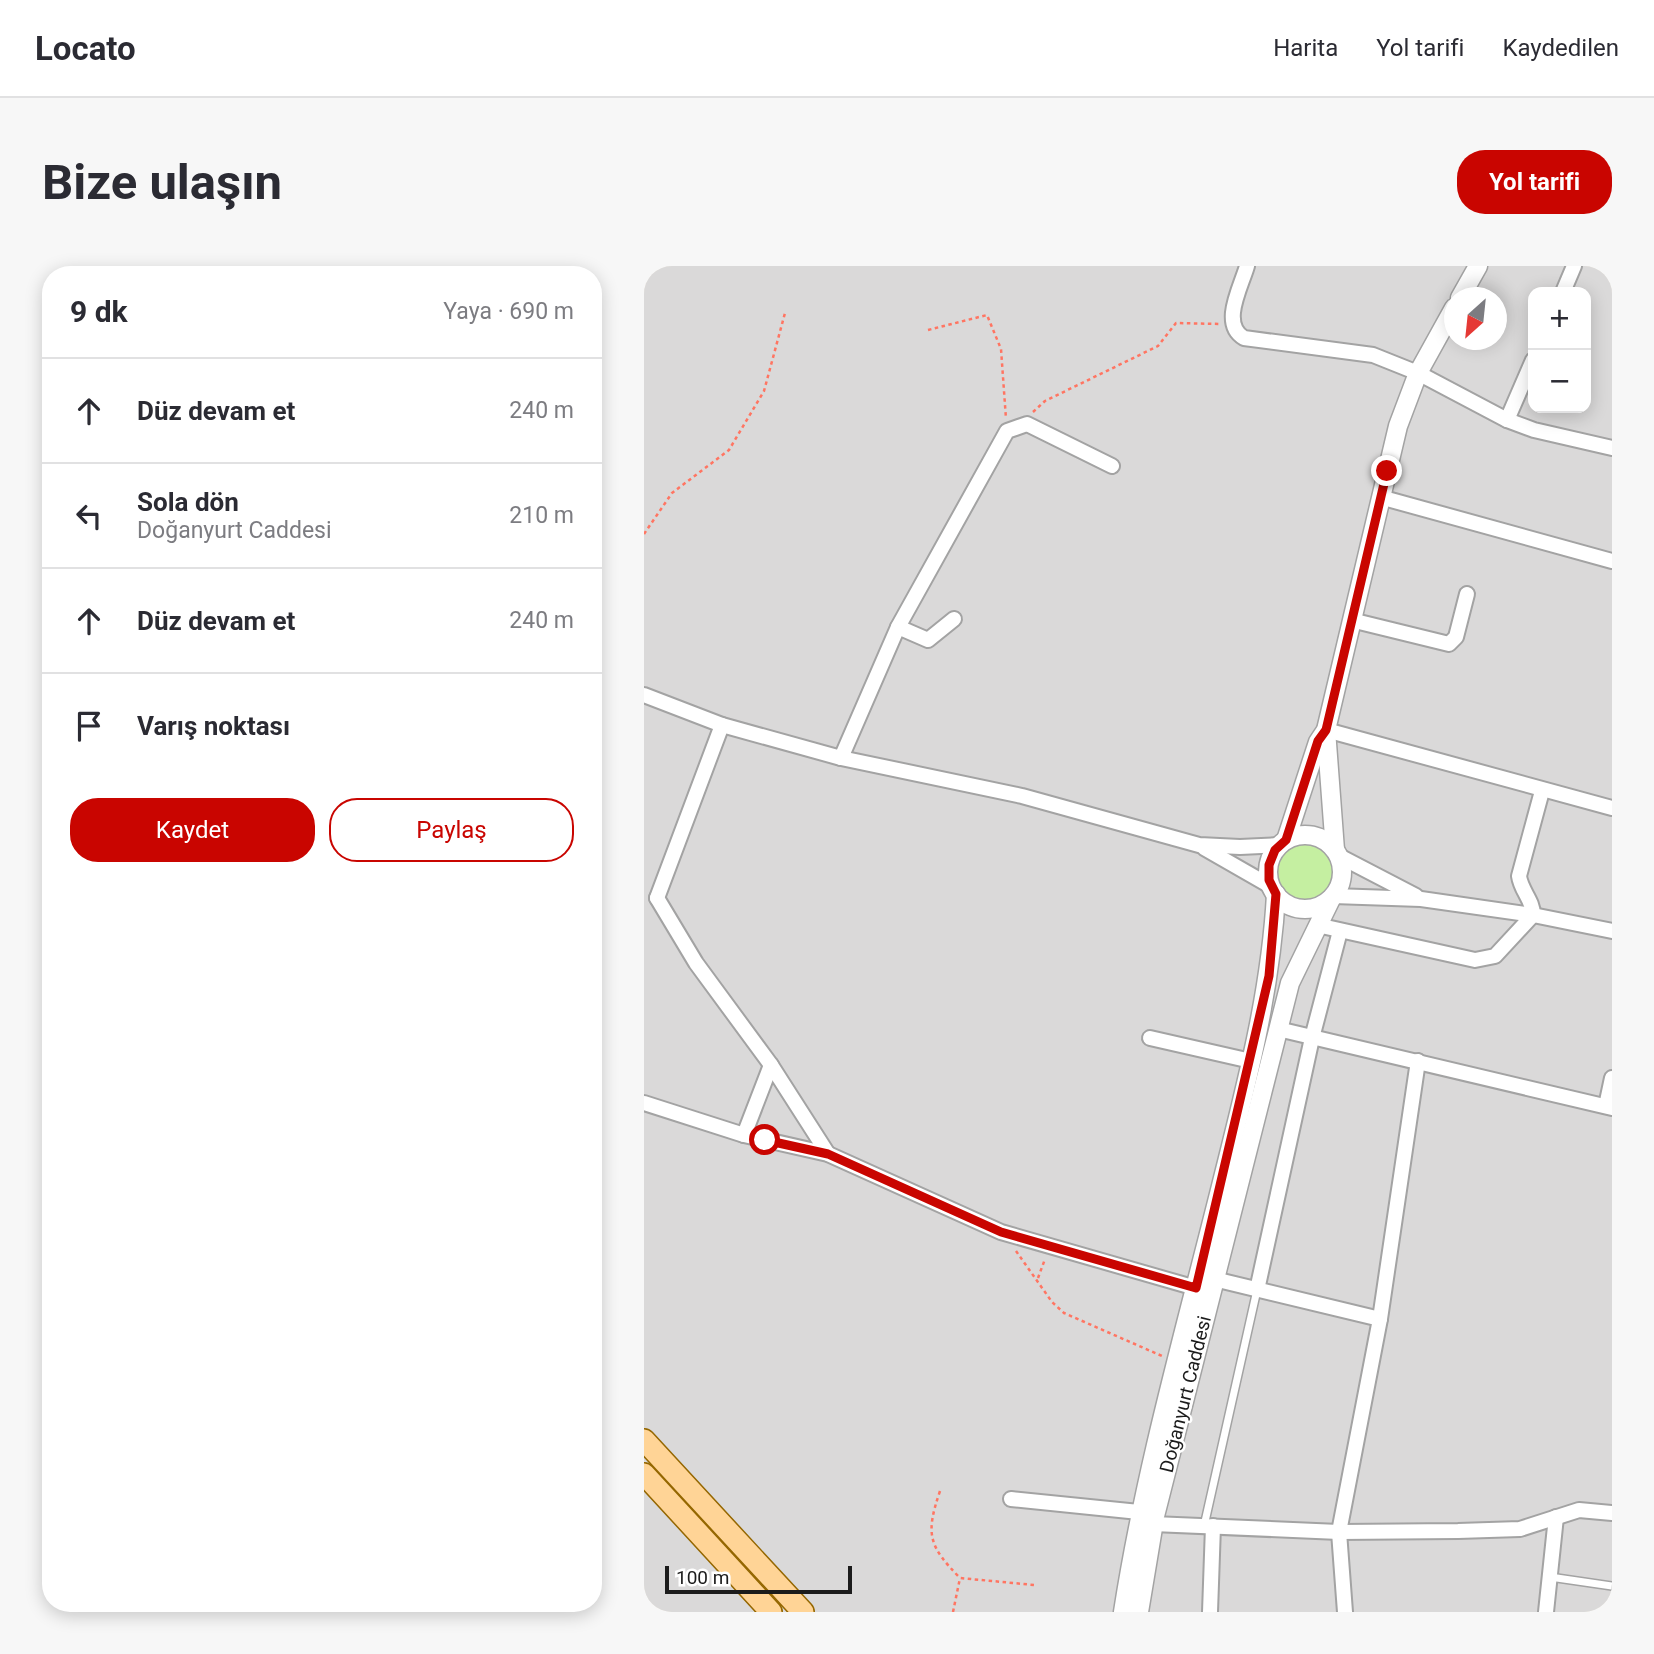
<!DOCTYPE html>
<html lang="tr">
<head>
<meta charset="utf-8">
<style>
	:root { --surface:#fff; --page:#f7f7f7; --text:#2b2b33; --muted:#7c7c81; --line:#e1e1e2; --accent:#c90500 }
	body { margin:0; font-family:Roboto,sans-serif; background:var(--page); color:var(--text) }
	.controls { position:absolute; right:21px; top:21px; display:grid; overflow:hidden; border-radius:14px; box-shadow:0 4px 18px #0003 }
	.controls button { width:63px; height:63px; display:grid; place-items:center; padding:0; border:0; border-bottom:2px solid var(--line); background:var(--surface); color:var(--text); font:35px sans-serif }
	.compass { position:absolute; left:800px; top:21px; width:63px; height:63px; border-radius:50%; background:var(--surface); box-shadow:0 4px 18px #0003; rotate:207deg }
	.scale { position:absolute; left:21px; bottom:18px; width:187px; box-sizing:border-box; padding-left:7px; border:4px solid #1c1c1c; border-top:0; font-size:19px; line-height:24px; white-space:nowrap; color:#1c1c1c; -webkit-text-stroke:5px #fff; paint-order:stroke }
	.stop { position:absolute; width:21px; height:21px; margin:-16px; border:5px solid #c90500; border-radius:50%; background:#fff }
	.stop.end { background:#c90500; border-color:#fff; box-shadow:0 2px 7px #0008 }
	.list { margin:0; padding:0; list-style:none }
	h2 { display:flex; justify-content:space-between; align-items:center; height:91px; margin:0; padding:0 28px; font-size:30px }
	h2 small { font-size:23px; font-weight:400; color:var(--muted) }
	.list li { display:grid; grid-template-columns:46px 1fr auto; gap:21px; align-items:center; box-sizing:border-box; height:105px; padding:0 28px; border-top:2px solid var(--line) }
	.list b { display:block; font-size:26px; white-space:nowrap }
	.list p { margin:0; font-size:23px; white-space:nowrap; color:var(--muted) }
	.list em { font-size:23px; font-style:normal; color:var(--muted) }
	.actions { display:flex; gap:14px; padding:21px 28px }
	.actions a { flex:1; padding:16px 0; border:2px solid var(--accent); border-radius:28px; text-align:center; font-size:24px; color:var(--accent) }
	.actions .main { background:var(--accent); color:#fff }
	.icon { flex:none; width:38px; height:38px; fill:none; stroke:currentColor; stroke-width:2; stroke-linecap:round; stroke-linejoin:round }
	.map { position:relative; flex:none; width:968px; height:1346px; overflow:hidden; border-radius:28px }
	header { display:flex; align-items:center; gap:42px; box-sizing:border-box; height:98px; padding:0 35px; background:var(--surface); border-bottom:2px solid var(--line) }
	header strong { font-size:33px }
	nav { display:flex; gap:38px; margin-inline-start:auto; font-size:24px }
	.intro { display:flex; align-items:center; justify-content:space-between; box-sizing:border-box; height:168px; padding:0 42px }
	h1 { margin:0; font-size:49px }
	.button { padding:18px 32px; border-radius:28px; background:var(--accent); color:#fff; font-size:24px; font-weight:700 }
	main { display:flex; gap:42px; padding:0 42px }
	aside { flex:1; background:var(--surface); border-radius:28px; box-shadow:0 4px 18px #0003 }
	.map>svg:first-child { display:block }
</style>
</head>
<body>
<header>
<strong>Locato</strong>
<nav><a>Harita</a><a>Yol tarifi</a><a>Kaydedilen</a></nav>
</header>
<div class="intro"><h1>Bize ulaşın</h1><a class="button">Yol tarifi</a></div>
<main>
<aside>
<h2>9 dk<small>Yaya · 690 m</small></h2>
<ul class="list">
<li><svg class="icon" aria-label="ahead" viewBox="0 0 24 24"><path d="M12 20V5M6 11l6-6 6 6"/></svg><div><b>Düz devam et</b></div><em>240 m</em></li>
<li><svg class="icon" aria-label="left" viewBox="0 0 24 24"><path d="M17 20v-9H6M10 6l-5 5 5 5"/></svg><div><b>Sola dön</b><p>Doğanyurt Caddesi</p></div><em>210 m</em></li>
<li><svg class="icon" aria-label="ahead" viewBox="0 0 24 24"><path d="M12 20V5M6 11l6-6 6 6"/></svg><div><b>Düz devam et</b></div><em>240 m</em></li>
<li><svg class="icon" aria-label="arrive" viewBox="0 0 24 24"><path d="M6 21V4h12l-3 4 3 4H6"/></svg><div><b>Varış noktası</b></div></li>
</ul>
<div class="actions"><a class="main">Kaydet</a><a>Paylaş</a></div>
</aside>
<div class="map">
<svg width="968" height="1346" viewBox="0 0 968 1346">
	<rect width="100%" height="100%" fill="#efeae1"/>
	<path fill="#dad9d9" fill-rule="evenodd" d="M 0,0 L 968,0 L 968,1346 L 0,1346 ZM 889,26 L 942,26 L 942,142 L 889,142 ZM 810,32 L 852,32 L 852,74 L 810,74 Z"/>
	<circle fill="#c5efa1" cx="661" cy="606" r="31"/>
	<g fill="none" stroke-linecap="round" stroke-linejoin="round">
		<g stroke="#a3a3a3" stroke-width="10">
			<g id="service">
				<path d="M 560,1260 L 613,1024"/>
				<path d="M 906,1311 L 968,1320"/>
			</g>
		</g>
		<g stroke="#a3a3a3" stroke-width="18">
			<g id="minor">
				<path d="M 603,0 C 597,21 576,58 600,72 L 729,89 L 774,107 L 863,154 L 890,164 L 968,182"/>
				<path d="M 919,26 L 930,0"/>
				<path d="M 863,154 L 889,94"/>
				<path d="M 736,231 L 968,295"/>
				<path d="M 707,354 L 805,378 L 812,371 L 823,328"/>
				<path d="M 254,361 L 284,374 L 310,353"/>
				<path d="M 0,429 L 78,459 L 197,492 L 378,530 L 555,579 L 596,581 L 636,579"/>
				<path d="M 682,464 L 968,542"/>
				<path d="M 197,492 L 254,361 L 363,165 L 383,158 L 468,200"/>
				<path d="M 560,582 L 628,621"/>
				<path d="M 695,590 L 772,630"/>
				<path d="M 689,630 L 777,633 L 889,649 L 968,665"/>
				<path d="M 13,632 L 52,697 L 127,799 L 184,888"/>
				<path d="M 13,632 L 78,459"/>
				<path d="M 673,659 L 831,694 L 851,690 L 889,649 C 889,634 877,625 875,610 L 898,525"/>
				<path d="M 634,763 L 968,842"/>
				<path d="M 506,772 L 607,795"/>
				<path d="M 0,837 L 100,869 L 184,888 L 357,966 L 552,1022"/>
				<path d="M 962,840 L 968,812"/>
				<path d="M 100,869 L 127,799"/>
				<path d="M 570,1013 L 736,1053"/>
				<path d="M 613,1024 L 668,772 L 696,665"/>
				<path d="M 367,1233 L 495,1246"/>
				<path d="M 509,1258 L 695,1266 L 814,1265 L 876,1263 L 935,1244 L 968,1247"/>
				<path d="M 566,1346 L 569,1260"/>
				<path d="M 701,1346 L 695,1266 L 736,1053 L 774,795"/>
				<path d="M 902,1346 L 912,1251"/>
			</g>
		</g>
		<g stroke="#a3a3a3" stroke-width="21">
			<g id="tertiary">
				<path d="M 816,32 L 834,0"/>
				<path d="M 682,464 L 691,584"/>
				<circle cx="661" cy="606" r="37"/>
				<path d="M 642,574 L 674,476 L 682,464 L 754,160 L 774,107 L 810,42"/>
				<path d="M 479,1346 C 502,1198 544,1054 580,908 C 603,816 627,724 632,628"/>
				<path d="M 495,1346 L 511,1250 L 646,717 L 687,633"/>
			</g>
		</g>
		<g stroke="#956700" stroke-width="24">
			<g id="primary">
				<path d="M 0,1174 L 159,1346"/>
				<path d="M 0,1208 L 127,1346"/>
			</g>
		</g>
		<g stroke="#ff7562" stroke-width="2.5" stroke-dasharray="3.5 3.5" stroke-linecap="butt">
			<path d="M 284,64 L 343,49 L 357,83 L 362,153"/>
			<path d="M 389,146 L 401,135 L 514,80 L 532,57 L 577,58"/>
			<path d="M 0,268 L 28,227 L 85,184 L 120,125 L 141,47"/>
			<path d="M 372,985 L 408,1036 L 420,1047 L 518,1090"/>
			<path d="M 394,1012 L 401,993"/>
			<path d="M 296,1225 C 281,1269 285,1280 316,1312 L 390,1319"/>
			<path d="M 309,1346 L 316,1312"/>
		</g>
		<use href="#service" stroke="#fff" stroke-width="7"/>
		<use href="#minor" stroke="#fff" stroke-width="14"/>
		<use href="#tertiary" stroke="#fff" stroke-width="18"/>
		<use href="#primary" stroke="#ffd496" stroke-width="21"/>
	</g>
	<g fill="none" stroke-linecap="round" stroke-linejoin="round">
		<path stroke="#c90500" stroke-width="9" d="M 121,874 L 184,888 L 357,966 L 552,1022 L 625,710 L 632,628 L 625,614 L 625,599 L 631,584 L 642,574 L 674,475 L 682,464 L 743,205"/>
	</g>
	<g text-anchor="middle" stroke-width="5" stroke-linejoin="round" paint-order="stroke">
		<g font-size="19" fill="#1c1c1c" stroke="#fff">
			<text transform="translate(541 1128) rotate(-76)" y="7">Doğanyurt Caddesi</text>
		</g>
	</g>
</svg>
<div class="controls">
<button>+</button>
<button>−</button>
</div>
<svg class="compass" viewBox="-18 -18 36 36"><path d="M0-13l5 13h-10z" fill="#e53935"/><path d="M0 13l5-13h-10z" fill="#7c7c81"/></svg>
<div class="scale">100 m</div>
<div class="stop" style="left:121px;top:874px"></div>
<div class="stop end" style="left:743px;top:205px"></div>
</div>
</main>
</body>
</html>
